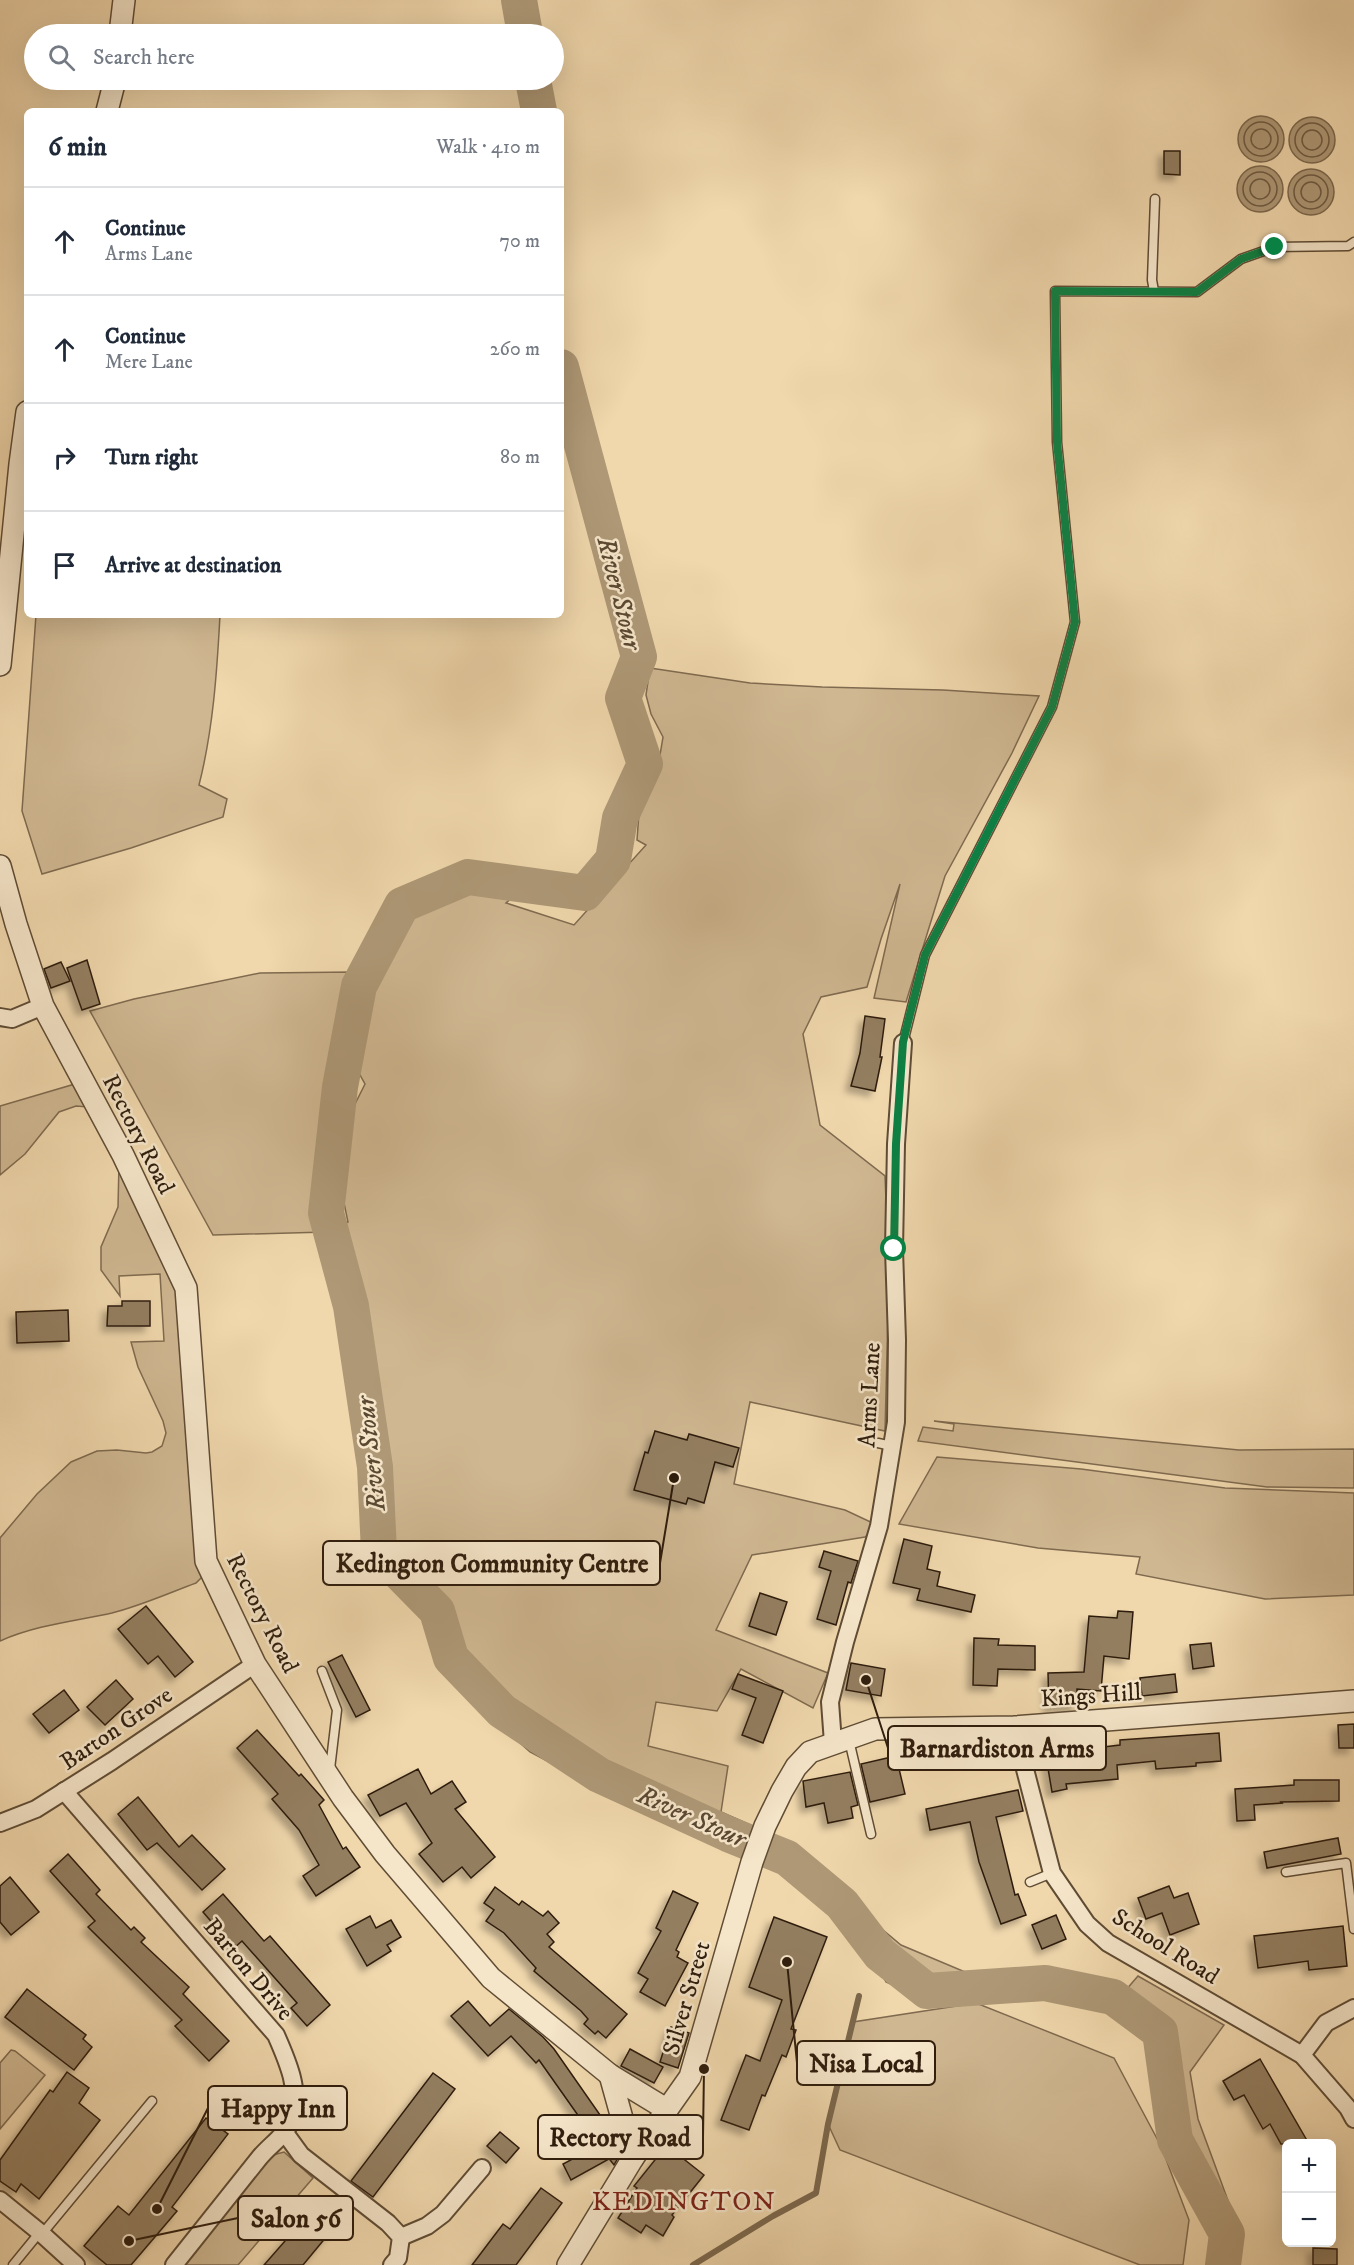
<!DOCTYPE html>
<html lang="en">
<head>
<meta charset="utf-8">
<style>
	:root { --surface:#fff; --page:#f2f2f3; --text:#1f2937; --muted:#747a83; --line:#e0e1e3 }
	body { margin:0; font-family:"IM FELL DW Pica",serif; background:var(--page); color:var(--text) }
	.controls { position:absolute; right:18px; bottom:18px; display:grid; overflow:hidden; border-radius:9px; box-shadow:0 6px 24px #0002 }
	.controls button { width:54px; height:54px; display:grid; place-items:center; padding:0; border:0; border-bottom:2px solid var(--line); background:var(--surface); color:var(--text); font:30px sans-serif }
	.stop { position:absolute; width:18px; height:18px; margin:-14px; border:4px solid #0b8043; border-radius:50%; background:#fff }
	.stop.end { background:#0b8043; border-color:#fff; box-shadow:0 2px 6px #0008 }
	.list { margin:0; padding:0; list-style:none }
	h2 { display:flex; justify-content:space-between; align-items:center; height:78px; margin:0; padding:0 24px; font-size:26px }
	h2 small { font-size:20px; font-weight:400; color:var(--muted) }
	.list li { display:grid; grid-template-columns:39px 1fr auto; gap:18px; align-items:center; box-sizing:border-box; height:108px; padding:0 24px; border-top:2px solid var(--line) }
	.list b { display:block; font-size:22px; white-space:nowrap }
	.list p { margin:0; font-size:20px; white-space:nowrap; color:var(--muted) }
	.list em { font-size:20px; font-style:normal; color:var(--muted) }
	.icon { flex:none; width:33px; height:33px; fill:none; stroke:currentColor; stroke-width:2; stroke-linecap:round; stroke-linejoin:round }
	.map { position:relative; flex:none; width:1354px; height:2265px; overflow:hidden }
	.search { position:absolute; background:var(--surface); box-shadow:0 6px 24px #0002; left:24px; top:24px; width:540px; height:66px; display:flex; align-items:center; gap:15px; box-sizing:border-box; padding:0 21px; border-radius:33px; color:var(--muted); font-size:22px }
	.panel { position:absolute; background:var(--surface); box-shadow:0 6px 24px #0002; left:24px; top:108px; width:540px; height:510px; border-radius:9px }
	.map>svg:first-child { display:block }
</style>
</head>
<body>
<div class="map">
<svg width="1354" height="2265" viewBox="0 0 1354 2265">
	<defs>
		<filter id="shadow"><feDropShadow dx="-5.5" dy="5.5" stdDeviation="3" flood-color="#0004"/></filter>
	</defs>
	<rect width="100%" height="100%" fill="#f0d7ac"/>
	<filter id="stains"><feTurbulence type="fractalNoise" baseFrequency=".00333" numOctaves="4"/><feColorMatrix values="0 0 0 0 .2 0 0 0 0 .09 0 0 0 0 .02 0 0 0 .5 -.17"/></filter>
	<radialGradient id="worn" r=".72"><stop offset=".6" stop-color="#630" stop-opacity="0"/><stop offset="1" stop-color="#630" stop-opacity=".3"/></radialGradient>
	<g fill="#cfb791" stroke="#7f6a4f" stroke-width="1.5">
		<path d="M 36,615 L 220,615 C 217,672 213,730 199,785 L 227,799 L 223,817 L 131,848 L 42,874 L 22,811 Z"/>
		<path d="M 650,668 L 750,683 L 822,687 L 943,690 L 1039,696 L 1012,753 L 945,876 L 906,1002 L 874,998 L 900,884 L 881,939 L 867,987 L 821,997 L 803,1034 L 820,1125 L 885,1176 L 889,1275 L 885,1431 L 750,1402 L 734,1484 L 845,1510 L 879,1526 L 865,1537 L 752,1555 L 716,1630 L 828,1673 L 813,1708 L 741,1669 L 717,1711 L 656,1702 L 648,1746 L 728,1766 L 721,1812 L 755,1827 L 745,1853 L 727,1841 L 596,1787 L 530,1752 L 480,1707 L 444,1655 L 427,1614 L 379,1561 L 370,1537 L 366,1462 L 326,1232 L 213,1235 L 90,1011 L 134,999 L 260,973 L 354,972 L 346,994 L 324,1172 L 324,1186 L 332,1208 L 326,1231 L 348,1222 L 339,1179 L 353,1108 L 365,1084 C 362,1078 356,1070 356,1063 C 355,1036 365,1010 377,986 L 372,980 C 376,970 378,959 382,949 C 395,919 439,886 471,880 C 487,878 506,881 522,882 L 513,897 L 506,903 L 574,925 L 646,845 L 637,840 L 640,799 L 648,778 L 659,761 L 663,737 L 651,714 L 646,695 Z"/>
		<path d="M 75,1084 L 88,1107 L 76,1106 L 59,1112 L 25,1154 L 0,1175 L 0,1106 Z"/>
		<path d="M 119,1163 L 176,1267 L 204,1575 L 196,1583 C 169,1593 140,1606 112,1613 C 75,1621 36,1625 0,1641 L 0,1538 L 37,1494 L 71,1462 L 97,1451 L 117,1450 L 146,1453 L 152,1452 L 162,1446 L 166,1433 L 163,1421 L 138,1367 L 131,1342 L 164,1341 L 160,1274 L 119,1276 L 120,1296 L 101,1270 L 101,1247 L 118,1207 Z"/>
		<path d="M 934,1421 L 1239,1450 L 1354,1449 L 1354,1488 L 1267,1487 L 918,1441 L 923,1427 L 953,1431 L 954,1424 Z"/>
		<path d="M 937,1457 L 1081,1469 L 1225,1488 L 1354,1493 L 1354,1595 L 1265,1599 L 1136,1574 L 1140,1557 L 1038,1548 L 899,1524 Z"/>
		<path d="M 770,1839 L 803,1863 L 901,1945 L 965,1972 L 1034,1971 L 1125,1991 L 1138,1976 L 1224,2025 L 1190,2072 L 1198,2119 L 1237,2225 L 1236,2265 L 1217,2265 L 1219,2254 L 1214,2219 L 1167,2142 L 1149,2045 L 1127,2018 L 1097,2003 L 1046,1993 L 957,2001 L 922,1998 L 886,1982 L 868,1950 L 847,1923 L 777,1868 L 764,1861 Z"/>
		<path d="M 976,2003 L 1114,2058 L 1161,2146 L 1189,2220 L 1183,2265 L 1140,2265 L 840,2150 L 828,2124 L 853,2022 Z"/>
		<path d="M 11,2050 L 15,2051 L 45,2075 L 0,2129 L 0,2063 Z"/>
		<path d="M 284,2152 L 313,2178 L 238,2265 L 183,2265 L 267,2161 L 273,2155 Z"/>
	</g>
	<g fill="#ae9876" stroke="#7b674c" stroke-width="1.5">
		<circle cx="1261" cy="139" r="23"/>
		<circle cx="1312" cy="140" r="23"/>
		<circle cx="1260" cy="189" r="23"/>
		<circle cx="1311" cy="192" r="23"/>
	</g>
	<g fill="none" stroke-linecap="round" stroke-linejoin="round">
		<g stroke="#6e5a42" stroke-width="1.5">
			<circle cx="1261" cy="139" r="17"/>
			<circle cx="1312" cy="140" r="17"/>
			<circle cx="1261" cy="139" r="10"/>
			<circle cx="1312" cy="140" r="10"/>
			<circle cx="1260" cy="189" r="17"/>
			<circle cx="1311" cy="192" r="17"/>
			<circle cx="1260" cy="189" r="10"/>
			<circle cx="1311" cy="192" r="10"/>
		</g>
		<path stroke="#7b674c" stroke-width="6" d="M 693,2265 L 773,2216 L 816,2193 L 828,2124 L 859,1996"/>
		<g stroke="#ae9876" stroke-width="36">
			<path d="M 519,0 L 525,34"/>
			<path d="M 533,80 L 539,111"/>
			<path d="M 561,367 L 639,657 L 623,698 L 645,764 L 620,818 L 613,860 L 585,893 L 468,877 L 402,905 L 359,986 L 340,1087 L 326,1213 L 351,1306 L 375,1467 L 379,1552 L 437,1611 L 451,1658 L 502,1711 L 599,1775 L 728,1834 L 787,1858 L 842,1904 L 880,1954 L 927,1991 L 1045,1983 L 1113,1997 L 1160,2032 L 1175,2140 L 1227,2234 L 1223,2265"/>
		</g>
	</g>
	<g fill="#937e60" stroke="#2f1d0d" stroke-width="1.5" filter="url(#shadow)">
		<path d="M 1164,151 L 1180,151 L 1180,175 L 1164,174 Z"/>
		<path d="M 87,960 L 100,1004 L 82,1010 L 67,968 Z"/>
		<path d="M 61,962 L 70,981 L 51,988 L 44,969 Z"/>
		<path d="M 865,1016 L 885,1019 L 880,1057 L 882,1057 L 875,1091 L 851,1086 L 860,1053 Z"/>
		<path d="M 122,1301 L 150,1301 L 150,1326 L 107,1326 L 108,1306 L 122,1306 Z"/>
		<path d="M 68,1310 L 69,1341 L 17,1343 L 16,1312 Z"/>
		<path d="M 655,1431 L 687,1440 L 689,1434 L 739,1448 L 733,1467 L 715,1462 L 704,1503 L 688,1498 L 686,1504 L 634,1490 L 645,1452 L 648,1453 Z"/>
		<path d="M 904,1539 L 932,1546 L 927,1569 L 940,1572 L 937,1586 L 975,1595 L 971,1612 L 917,1600 L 920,1589 L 893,1583 Z"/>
		<path d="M 824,1551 L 858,1561 L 851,1583 L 848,1582 L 836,1625 L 817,1619 L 831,1571 L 819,1567 Z"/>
		<path d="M 760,1593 L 787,1602 L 776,1635 L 749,1626 Z"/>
		<path d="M 146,1606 L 193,1662 L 175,1677 L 158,1656 L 148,1664 L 118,1629 Z"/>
		<path d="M 1118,1611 L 1133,1612 L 1129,1659 L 1104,1656 L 1101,1691 L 1077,1689 L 1077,1706 L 1049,1707 L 1048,1673 L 1084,1672 L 1089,1616 L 1117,1618 Z"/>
		<path d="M 974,1638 L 999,1639 L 998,1645 L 1035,1646 L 1035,1670 L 998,1669 L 997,1686 L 973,1685 Z"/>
		<path d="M 1211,1643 L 1214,1666 L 1193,1669 L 1190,1645 Z"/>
		<path d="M 342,1655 L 370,1710 L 356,1717 L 328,1662 Z"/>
		<path d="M 851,1663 L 885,1669 L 881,1696 L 846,1690 Z"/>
		<path d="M 738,1674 L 783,1691 L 763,1743 L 742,1735 L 756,1698 L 732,1689 Z"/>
		<path d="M 1175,1674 L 1177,1692 L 1142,1696 L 1140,1678 Z"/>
		<path d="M 116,1680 L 133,1699 L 105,1725 L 87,1707 Z"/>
		<path d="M 64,1690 L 79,1710 L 49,1733 L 33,1714 Z"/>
		<path d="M 1354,1724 L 1354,1748 L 1339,1748 L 1338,1725 Z"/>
		<path d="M 257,1730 L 299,1776 L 301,1774 L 324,1800 L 319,1805 L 343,1849 L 346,1847 L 360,1867 L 316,1896 L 303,1876 L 319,1865 L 299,1830 L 272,1799 L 278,1794 L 237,1748 Z"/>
		<path d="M 1219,1733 L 1221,1761 L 1196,1763 L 1196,1766 L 1156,1769 L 1155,1761 L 1117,1765 L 1118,1779 L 1066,1784 L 1067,1789 L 1052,1792 L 1044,1745 L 1058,1743 L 1060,1752 L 1120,1745 L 1120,1740 Z"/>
		<path d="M 896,1756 L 905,1794 L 870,1802 L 861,1764 Z"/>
		<path d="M 418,1769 L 431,1794 L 452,1781 L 466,1802 L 455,1809 L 495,1857 L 471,1878 L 462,1867 L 443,1882 L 419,1854 L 432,1843 L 406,1803 L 380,1816 L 368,1795 Z"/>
		<path d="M 850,1772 L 858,1805 L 851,1807 L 853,1818 L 828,1823 L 824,1803 L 806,1807 L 803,1781 Z"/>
		<path d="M 1294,1780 L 1339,1780 L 1339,1801 L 1281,1802 L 1282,1803 L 1254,1805 L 1255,1820 L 1237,1821 L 1235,1789 L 1294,1785 Z"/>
		<path d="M 1018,1790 L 1023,1811 L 996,1817 L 1015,1895 L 1018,1894 L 1026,1915 L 1001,1924 L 979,1862 L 970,1822 L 930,1830 L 926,1809 Z"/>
		<path d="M 138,1797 L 179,1847 L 192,1835 L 225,1869 L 202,1890 L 157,1843 L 147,1850 L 118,1814 Z"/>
		<path d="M 1338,1838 L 1341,1854 L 1267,1868 L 1264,1852 Z"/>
		<path d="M 68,1854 L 100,1890 L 96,1894 L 131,1930 L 134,1927 L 145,1938 L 141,1942 L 189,1987 L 183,1994 L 229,2041 L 209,2061 L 175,2026 L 182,2020 L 88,1927 L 95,1921 L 50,1871 Z"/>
		<path d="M 10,1877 L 39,1912 L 11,1935 L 0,1922 L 0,1886 Z"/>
		<path d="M 1169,1886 L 1174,1898 L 1188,1893 L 1199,1924 L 1170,1935 L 1162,1913 L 1146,1919 L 1138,1898 Z"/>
		<path d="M 495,1887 L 519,1905 L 522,1901 L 543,1916 L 548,1911 L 559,1923 L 547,1934 L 554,1942 L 549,1947 L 627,2014 L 606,2038 L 598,2031 L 595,2034 L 584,2024 L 588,2019 L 581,2011 L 534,1971 L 536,1968 L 504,1933 L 486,1921 L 494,1910 L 484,1903 Z"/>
		<path d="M 673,1891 L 698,1903 L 676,1950 L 679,1952 L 677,1957 L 688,1963 L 665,2006 L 640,1992 L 648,1979 L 638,1973 L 661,1931 L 656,1928 Z"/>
		<path d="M 223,1894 L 264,1941 L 270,1936 L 330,2005 L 307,2026 L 291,2008 L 297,2003 L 242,1941 L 234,1948 L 203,1912 Z"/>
		<path d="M 1056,1915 L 1066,1939 L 1042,1949 L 1032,1925 Z"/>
		<path d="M 370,1916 L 376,1928 L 391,1920 L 401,1937 L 387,1945 L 391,1951 L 367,1966 L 346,1929 Z"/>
		<path d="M 774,1917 L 827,1937 L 791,2029 L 796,2030 L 786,2057 L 782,2055 L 765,2096 L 762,2095 L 749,2130 L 721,2120 L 746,2055 L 760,2061 L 782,2000 L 749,1987 Z"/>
		<path d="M 1343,1926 L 1347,1966 L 1309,1970 L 1308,1961 L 1258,1968 L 1254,1936 Z"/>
		<path d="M 27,1989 L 86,2035 L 83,2039 L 92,2047 L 74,2070 L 5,2017 Z"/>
		<path d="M 468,2001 L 490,2026 L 509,2009 L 543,2037 L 554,2049 L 607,2125 L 605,2127 L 619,2156 L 614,2165 L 607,2156 L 609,2159 L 571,2180 L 563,2164 L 599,2145 L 539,2060 L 536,2063 L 511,2036 L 488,2056 L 451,2016 Z"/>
		<path d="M 671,2027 L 689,2033 L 678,2068 L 660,2062 Z"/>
		<path d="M 630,2049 L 663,2067 L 654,2083 L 621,2066 Z"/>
		<path d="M 1260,2059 L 1309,2144 L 1281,2144 L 1270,2124 L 1263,2129 L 1244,2095 L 1234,2100 L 1223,2081 Z"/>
		<path d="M 67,2072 L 89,2088 L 79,2103 L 100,2120 L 39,2199 L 21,2184 L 16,2192 L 0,2181 L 0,2160 L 50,2090 L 53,2092 Z"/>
		<path d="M 433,2073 L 455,2089 L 373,2197 L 351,2181 Z"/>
		<path d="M 206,2118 L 228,2134 L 172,2207 L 177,2211 L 131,2265 L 107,2265 L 84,2246 L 118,2206 L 129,2215 Z"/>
		<path d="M 687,2120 L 700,2130 L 680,2156 L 704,2175 L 672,2215 L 674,2217 L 663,2236 L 646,2225 L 641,2233 L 618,2218 L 637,2188 L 634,2186 Z"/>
		<path d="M 500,2132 L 519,2148 L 506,2163 L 487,2146 Z"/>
		<path d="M 541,2188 L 562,2203 L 516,2265 L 472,2265 L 503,2224 L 510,2229 Z"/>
		<path d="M 320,2201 L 341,2219 L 303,2265 L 264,2265 Z"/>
		<path d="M 1313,2248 L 1337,2249 L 1337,2265 L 1313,2265 Z"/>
	</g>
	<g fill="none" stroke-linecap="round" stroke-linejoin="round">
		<g stroke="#5f4c35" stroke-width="11">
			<g id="service">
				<path d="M 1154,291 L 1152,280 L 1155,199"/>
				<path d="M 903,1043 L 925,955 L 1052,707 L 1075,622 L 1057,442 L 1055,291 L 1197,292 L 1241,259 L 1275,247 L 1348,246 L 1354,242"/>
				<path d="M 878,1443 L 892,1446"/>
				<path d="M 322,1671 L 337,1710 L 330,1769"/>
				<path d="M 849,1740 L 871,1834"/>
				<path d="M 1286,1872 L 1346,1863 L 1354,1929"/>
				<path d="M 1030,1882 L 1052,1873"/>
				<path d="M 42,2234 L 152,2101"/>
				<path d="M 13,2265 L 40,2232"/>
			</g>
		</g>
		<g stroke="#5f4c35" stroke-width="20">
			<g id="minor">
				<path d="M 0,1017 L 12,1019 L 43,1006"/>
				<path d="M 1014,1727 L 1052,1873 L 1087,1924 L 1108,1943 L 1302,2055 L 1348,2108 L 1354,2119"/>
				<path d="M 833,1743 L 830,1702 L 845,1642 L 879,1526 L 896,1422 L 897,1340 L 894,1249 L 896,1144 L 903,1043"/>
				<path d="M 64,1791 L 276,2035 C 287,2060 301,2091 292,2119 C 286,2135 271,2144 260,2157 C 231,2193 203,2229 174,2265"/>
				<path d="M 0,1823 L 36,1809 L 112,1761 L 255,1664"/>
				<path d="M 1302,2055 L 1326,2023 L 1354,2008"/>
				<path d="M 285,2133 L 301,2155 L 388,2223 L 401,2237 L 398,2258 L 392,2265"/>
				<path d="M 0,2200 L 42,2234 L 76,2265"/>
				<path d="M 401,2237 L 427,2226 L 443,2214 L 482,2168"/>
			</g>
		</g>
		<g stroke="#5f4c35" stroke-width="24">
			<g id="tertiary">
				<path d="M 120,34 L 124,0"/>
				<path d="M 107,111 L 115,80"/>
				<path d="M 0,665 L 20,464 L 27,412"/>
				<path d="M 0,866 L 16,924 L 43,1006 L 123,1155 L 186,1288 L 206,1561 L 255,1664 L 343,1798 L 385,1854 L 491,1978 L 610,2075 L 666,2109"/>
				<path d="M 610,2075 L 633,2158"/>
				<path d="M 568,2265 L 633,2158 L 690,2077 L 752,1862 L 765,1826 L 782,1791 L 796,1767 L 810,1752 L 875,1729 L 1014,1727 L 1354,1701"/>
			</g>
		</g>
		<use href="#service" stroke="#f5e5c9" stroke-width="8"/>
		<use href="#minor" stroke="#f5e5c9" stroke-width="16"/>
		<use href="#tertiary" stroke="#f5e5c9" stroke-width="21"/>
	</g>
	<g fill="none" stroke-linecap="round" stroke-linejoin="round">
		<path stroke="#0b8043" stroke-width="8" d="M 894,1249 L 896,1144 L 903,1042 L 925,955 L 1052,707 L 1075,622 L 1057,442 L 1055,291 L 1197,292 L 1241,259 L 1275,247"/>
	</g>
	<g text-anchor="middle" stroke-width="5" stroke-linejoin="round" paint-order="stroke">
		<g font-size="24" fill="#2f1d0d" stroke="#f5e5c9">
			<text transform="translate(139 1134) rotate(63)" y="8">Rectory Road</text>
			<text transform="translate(869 1395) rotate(-87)" y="8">Arms Lane</text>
			<text transform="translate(263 1613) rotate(63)" y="8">Rectory Road</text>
			<text transform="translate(1091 1695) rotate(-4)" y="8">Kings Hill</text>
			<text transform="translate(116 1728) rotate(-34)" y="8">Barton Grove</text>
			<text transform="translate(1166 1946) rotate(32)" y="8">School Road</text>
			<text transform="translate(249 1969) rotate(50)" y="8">Barton Drive</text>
			<text transform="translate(686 1998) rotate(-74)" y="8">Silver Street</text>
		</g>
		<g font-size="26" font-style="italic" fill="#5b4832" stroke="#f5e5c9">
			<text transform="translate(620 593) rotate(76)" y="9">River Stour</text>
			<text transform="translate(370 1454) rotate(-96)" y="9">River Stour</text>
			<text transform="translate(692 1816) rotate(24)" y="9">River Stour</text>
		</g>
		<g font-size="27" letter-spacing="1.5" fill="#7a1f14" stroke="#f5e5c9">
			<text x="684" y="2210">KEDINGTON</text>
		</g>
	</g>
	<path fill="none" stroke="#2f1d0d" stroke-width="2" d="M674 1478L660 1563M866 1680L888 1748M787 1962L797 2063M157 2209L208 2108M704 2069L703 2137M129 2241L238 2218"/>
	<g fill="#2f1d0d" stroke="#f5e5c9" stroke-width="2">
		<circle cx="674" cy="1478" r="6"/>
		<circle cx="866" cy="1680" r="6"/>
		<circle cx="787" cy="1962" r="6"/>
		<circle cx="157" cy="2209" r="6"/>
		<circle cx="704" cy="2069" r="6"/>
		<circle cx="129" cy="2241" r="6"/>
	</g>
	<g fill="#f5e5c9" stroke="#2f1d0d" stroke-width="2">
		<rect x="323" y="1541" width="337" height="44" rx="6"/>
		<rect x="888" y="1726" width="218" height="44" rx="6"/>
		<rect x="797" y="2041" width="138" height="44" rx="6"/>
		<rect x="208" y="2086" width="139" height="44" rx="6"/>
		<rect x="538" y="2115" width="165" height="44" rx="6"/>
		<rect x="238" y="2196" width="115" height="44" rx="6"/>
	</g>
	<g font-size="26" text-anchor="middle" font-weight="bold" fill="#2f1d0d">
		<text x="492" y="1572">Kedington Community Centre</text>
		<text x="997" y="1757">Barnardiston Arms</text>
		<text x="866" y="2072">Nisa Local</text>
		<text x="278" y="2117">Happy Inn</text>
		<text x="620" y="2146">Rectory Road</text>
		<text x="296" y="2227">Salon 56</text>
	</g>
	<rect width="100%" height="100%" filter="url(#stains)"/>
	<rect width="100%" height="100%" fill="url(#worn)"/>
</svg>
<div class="controls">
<button>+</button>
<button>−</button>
</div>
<div class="stop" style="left:894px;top:1249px"></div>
<div class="stop end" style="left:1275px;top:247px"></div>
<div class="search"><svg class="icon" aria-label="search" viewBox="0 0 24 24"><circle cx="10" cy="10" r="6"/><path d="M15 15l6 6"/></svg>Search here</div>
<section class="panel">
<h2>6 min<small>Walk · 410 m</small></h2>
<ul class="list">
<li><svg class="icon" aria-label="ahead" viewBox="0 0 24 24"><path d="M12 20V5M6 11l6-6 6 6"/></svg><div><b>Continue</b><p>Arms Lane</p></div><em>70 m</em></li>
<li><svg class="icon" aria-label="ahead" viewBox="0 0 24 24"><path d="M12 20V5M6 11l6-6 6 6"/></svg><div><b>Continue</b><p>Mere Lane</p></div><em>260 m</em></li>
<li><svg class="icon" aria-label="right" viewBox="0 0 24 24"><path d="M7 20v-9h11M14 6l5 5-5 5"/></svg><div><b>Turn right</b></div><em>80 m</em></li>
<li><svg class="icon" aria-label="arrive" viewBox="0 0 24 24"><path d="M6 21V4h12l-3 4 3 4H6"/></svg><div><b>Arrive at destination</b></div></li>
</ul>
</section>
</div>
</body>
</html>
